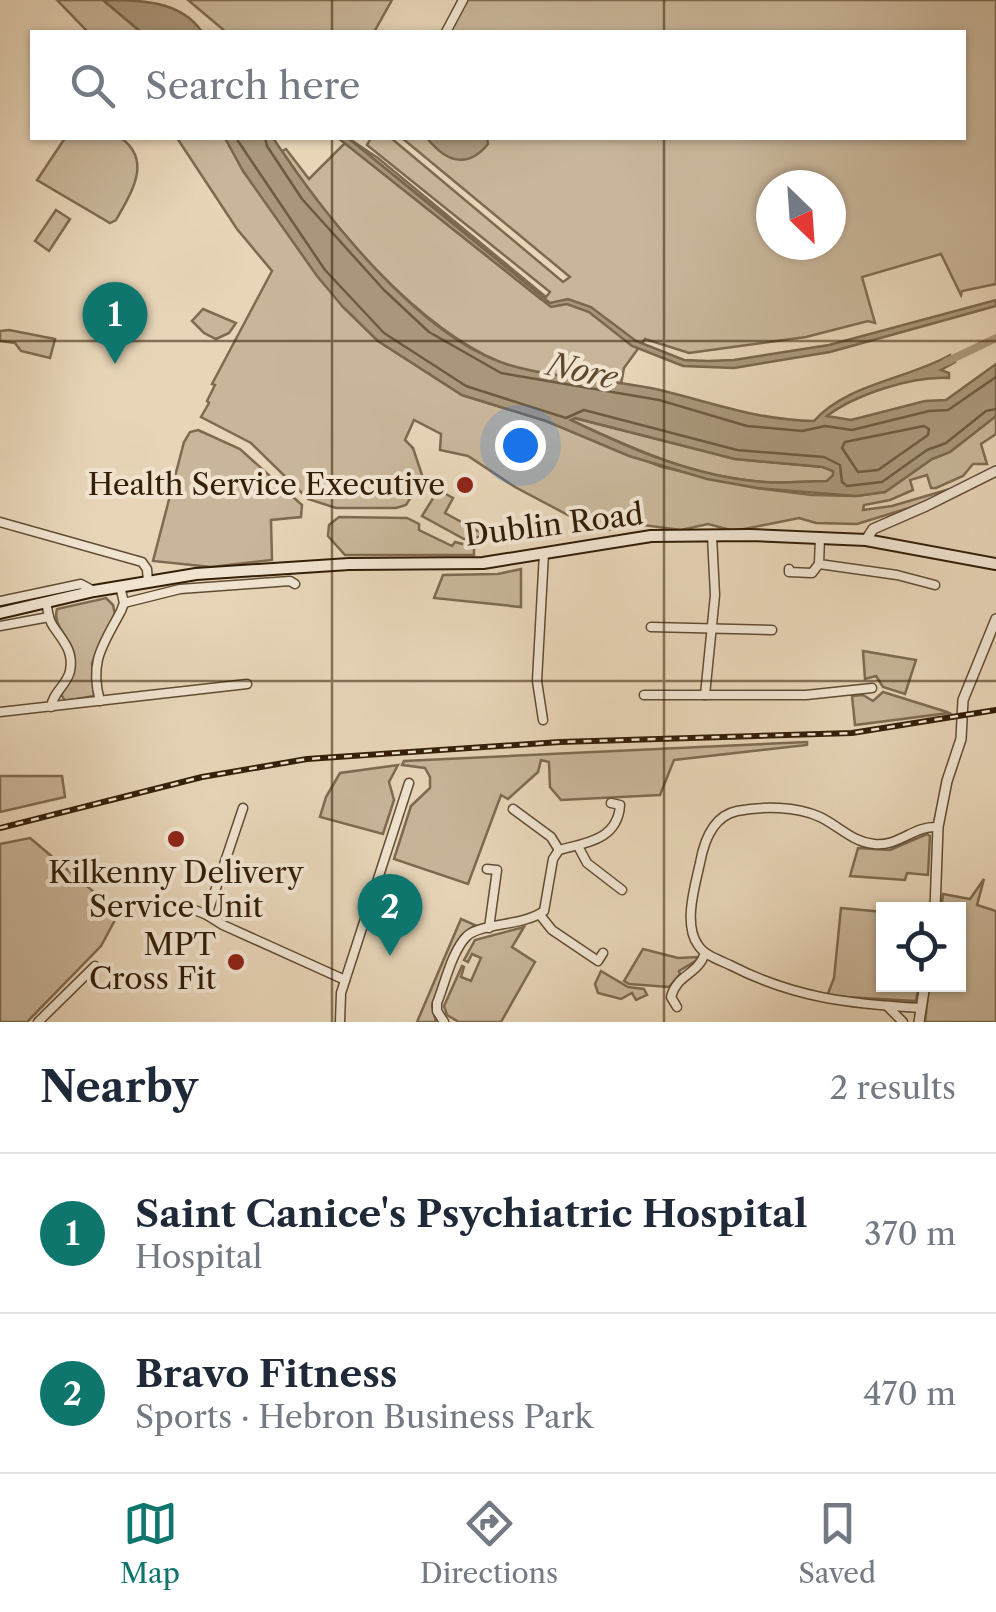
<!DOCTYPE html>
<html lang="en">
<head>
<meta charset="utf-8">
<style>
	:root { --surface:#fff; --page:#f6f6f7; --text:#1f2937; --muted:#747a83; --line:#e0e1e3; --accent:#0f766e }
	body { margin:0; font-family:"Libre Caslon Text",serif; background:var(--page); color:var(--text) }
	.controls { position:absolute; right:30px; bottom:30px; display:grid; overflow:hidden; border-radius:0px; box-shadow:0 2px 8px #0004 }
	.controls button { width:90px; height:90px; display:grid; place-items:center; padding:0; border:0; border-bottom:2px solid var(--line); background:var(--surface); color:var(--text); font:50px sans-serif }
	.compass { position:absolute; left:756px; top:170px; width:90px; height:90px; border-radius:50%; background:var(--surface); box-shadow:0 2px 8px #0004; rotate:155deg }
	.you { position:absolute; left:520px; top:445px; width:35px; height:35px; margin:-25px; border:8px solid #fff; border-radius:50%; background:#1a73e8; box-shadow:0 0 0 15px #1a73e833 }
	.badge { display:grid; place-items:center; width:65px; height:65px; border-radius:50%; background:var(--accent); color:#fff; font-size:32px; font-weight:700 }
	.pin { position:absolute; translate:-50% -82px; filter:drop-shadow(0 2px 5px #0008) }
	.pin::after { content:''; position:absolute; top:52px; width:35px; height:30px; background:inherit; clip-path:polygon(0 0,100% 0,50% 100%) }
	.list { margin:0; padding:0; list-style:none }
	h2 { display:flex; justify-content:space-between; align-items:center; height:130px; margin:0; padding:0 40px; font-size:42px }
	h2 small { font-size:32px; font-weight:400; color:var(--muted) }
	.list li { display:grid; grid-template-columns:65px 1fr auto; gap:30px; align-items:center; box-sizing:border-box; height:160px; padding:0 40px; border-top:2px solid var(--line) }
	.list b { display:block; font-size:38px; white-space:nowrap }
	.list p { margin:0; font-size:32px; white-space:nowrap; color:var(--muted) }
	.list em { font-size:32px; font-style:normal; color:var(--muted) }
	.icon { flex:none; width:55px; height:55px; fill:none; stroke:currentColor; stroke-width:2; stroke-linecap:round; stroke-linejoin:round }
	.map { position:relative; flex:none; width:996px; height:1022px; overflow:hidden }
	.search { position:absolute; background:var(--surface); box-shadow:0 2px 8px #0004; left:30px; right:30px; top:30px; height:110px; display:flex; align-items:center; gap:25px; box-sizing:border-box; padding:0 35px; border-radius:0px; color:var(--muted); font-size:38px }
	.sheet { height:450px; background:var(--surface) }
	nav { display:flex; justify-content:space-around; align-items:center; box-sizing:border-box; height:140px; border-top:2px solid var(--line); background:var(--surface); font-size:28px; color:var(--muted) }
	nav a { display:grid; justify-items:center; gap:5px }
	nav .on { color:var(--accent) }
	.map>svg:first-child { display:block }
</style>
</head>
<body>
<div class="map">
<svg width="996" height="1022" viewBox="0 0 996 1022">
	<rect width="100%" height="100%" fill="#e8d5b8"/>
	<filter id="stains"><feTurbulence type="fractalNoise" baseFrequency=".002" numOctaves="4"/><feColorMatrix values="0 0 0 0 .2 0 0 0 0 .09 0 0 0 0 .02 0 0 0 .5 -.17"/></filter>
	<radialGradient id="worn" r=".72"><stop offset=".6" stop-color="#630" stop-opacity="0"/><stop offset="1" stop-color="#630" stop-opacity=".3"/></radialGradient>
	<g fill="#c9b69a" stroke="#7e6a50" stroke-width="2.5" fill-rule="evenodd">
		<path d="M 57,0 L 103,0 L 141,32 L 88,32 Z"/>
		<path d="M 188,0 L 392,0 L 374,32 L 226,32 Z"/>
		<path d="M 466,0 L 996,0 L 996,284 L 962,291 L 961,295 L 941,254 L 862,277 L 875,323 L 868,321 L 806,337 L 689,353 L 645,339 L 624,368 L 621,384 C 583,378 536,377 500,362 C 416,326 332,227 282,151 L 286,149 L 309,179 L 345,143 L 542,300 L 511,270 L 348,138 L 378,158 L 546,297 L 550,292 L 367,145 L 371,138 L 391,138 L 563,282 L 570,277 L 402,138 L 964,138 L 964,32 L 448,32 ZM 771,185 L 831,185 L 831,245 L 771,245 Z"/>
		<path d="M 65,138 L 121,138 C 153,161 131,193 116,220 L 110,223 L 37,180 Z"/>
		<path d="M 177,138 L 225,138 L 244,171 L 343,307 L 378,341 L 462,395 L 546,421 L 662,467 L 757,488 L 812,495 L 856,496 L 885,492 L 932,459 L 950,452 L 996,416 L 996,434 L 981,444 L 987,464 L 973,464 L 963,476 L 936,488 L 931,488 L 927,475 L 910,480 L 913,490 L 890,500 L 864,505 L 863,510 L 892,506 L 950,489 L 925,503 L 857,524 L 816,523 L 799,518 L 734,531 L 708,524 L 681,530 L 643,525 L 598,531 L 515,487 L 468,456 L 440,450 L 441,434 L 414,420 L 405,440 L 413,448 L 423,478 L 406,505 L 396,508 L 336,508 L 308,499 L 251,443 L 201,417 L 209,403 L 207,401 L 215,385 L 212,384 L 272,271 L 237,229 Z"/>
		<path d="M 56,210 L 70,219 L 49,251 L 35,241 Z"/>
		<path d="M 203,309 L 236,323 L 229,333 L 216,339 L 204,333 L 192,321 Z"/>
		<path d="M 9,330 L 55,339 L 50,358 L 21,351 L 15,343 L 0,341 L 0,331 Z"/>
		<path d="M 574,418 L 735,459 L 823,467 L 833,471 L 834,475 L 827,481 C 806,481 785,484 764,482 C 694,477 633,449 570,420 Z"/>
		<path d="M 198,430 L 240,449 L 302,505 L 301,517 L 271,520 L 272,560 L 211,567 L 153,561 L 184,442 L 190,432 Z"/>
		<path d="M 444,493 L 453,498 L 445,513 L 487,536 L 464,539 L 422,516 L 435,495 Z"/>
		<path d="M 339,517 L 407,518 L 419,524 L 419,530 L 452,546 L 455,542 L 474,547 L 474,555 L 345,555 L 328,536 L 329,525 Z"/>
		<path d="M 521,569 L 521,607 L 434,598 L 443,575 L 498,574 Z"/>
		<path d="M 106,598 L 113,605 L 115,614 L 92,663 L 94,696 L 65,701 L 61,694 C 65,685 73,673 74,663 C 78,641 51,629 57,609 Z"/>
		<path d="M 863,651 L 916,660 L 905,694 L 883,687 L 876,676 L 865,679 Z"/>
		<path d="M 883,692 L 947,712 L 949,713 L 855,725 L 852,696 L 863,695 L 873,701 Z"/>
		<path d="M 807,742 L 807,745 L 674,760 L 660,795 L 561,800 L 550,787 L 549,762 L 541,760 L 538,772 L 508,799 L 501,795 L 468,884 L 394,859 L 411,806 L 430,788 L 430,777 L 425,768 L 402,765 L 404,761 Z"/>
		<path d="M 398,765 L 389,782 L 394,800 L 383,834 L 320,817 L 326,797 L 340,773 Z"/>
		<path d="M 0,776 L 62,776 L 65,797 L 0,812 Z"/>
		<path d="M 927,834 L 930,836 L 928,875 L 907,873 L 905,880 L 850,876 L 858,848 L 890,850 Z"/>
		<path d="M 30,838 L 100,897 L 116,918 L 101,946 L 27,1022 L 0,1022 L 0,844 Z"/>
		<path d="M 984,879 L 977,905 L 996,911 L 996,1022 L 925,1022 L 929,985 L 958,984 L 958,909 L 941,909 L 943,894 L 970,899 Z"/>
		<path d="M 841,908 L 883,912 L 884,984 L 919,985 L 916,1001 L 827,996 L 834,978 Z"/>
		<path d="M 461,919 L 475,925 L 461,936 L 432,1005 L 436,1022 L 417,1022 Z"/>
		<path d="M 524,927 L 512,947 L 535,962 L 501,1022 L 459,1022 L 447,1015 L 444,1006 L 462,966 L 464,967 L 461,977 L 471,981 L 481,958 L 472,954 L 468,962 L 464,960 L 475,940 Z"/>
		<path d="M 643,949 L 678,958 L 697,957 L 697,960 L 679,971 L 680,974 L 669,987 L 629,984 L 624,981 Z"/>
		<path d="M 601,971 L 628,987 L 644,989 L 647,995 L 636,1000 L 632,993 L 621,999 L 598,993 L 595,984 Z"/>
	</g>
	<g fill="#aa977b" stroke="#7a674c" stroke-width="2.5" fill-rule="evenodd">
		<path d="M 103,0 C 139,0 181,0 202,32 L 141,32 Z"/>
		<path d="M 225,138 L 273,138 C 322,212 418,336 506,364 C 557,380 612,378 664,391 C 716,404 759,420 814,421 C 846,384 908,379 950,355 L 955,362 L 941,370 L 949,373 L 949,378 C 913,376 856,394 827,416 L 851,420 L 925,401 L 946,400 L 996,364 L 996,416 L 950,452 L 932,459 L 885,492 L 856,496 L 757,488 L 707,479 L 629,456 L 546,421 L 462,395 L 378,341 L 343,307 L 317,276 L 243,171 ZM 575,418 L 735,459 L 823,467 L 833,471 L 833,475 L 827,481 C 806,481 785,484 764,482 C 695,477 633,450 571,420 Z"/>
		<path d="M 338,138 L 348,138 L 550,303 L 568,299 L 591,307 L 636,341 L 684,360 L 708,361 L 734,360 L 829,345 L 996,300 L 996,306 L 830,352 L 734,368 L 683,366 L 632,346 L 589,312 L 567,304 L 551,307 Z"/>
		<path d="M 427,138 L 487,138 L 488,144 C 467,170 445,161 427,138 Z"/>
	</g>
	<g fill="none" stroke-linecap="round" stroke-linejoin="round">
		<g stroke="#6e5a40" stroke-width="2.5">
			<path d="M 236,138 L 325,270 L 384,333 L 466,386 L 566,418 L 584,410 L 737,450 L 824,457 L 840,465 L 842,482 L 847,486 L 882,482 L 927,450 L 946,443 L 986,411 L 996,409"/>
			<path d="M 265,138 L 267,146 L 302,199 L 384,290 L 429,332 L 501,373 L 659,400 L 747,426 L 802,431 L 825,426 L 852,430 L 929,411 L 948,410 L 996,377"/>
			<path d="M 924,426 L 929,429 L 928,435 L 878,470 L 858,472 L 842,448 L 845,442 Z"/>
		</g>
		<path stroke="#aa977b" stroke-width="8" d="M 946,362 L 996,338"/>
		<g stroke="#604c32" stroke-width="11">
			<g id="minor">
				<path d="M 446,32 L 463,0"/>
				<path d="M 0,522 L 142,562 L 147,569 L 148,582"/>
				<path d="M 820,537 L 819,564 L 897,575 L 935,585"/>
				<path d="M 789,569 L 789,572 L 812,573 L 819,564"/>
				<path d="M 0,601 L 81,584 L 94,591"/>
				<path d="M 46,602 C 48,610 48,619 53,626 C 63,641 74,651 70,671 C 67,685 53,692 51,707"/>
				<path d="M 124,603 L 180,589 L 290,581 L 295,584"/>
				<path d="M 0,626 L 49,617"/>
				<path d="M 651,627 L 772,630"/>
				<path d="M 644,695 L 806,695 L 872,688"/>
				<path d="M 705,695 L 715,595 L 712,536"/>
				<path d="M 100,701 C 89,661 103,645 121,611 L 124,603 L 120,586"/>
				<path d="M 0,712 L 247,684"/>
				<path d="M 543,720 L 537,681 L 544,553"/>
				<path d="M 243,808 L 207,915 L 223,925 L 345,980"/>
				<path d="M 513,809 L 551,837 L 559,850"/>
				<path d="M 579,848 L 587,863 L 622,890"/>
				<path d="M 487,869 L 497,870 L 489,928"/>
				<path d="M 187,907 L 207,915"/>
				<path d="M 540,915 L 552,930 L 598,961 L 603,953"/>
				<path d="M 887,1006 L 903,1022"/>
				<path d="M 677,1007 L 671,997 C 677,974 698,975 705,953"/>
				<path d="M 921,1008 C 850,1004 794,998 730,965 C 719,960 704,955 698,945 C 683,924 695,886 700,863 C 704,841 713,816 737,811 C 763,806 796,806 820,817 C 839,826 852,842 874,844 C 899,847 914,825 938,827"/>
				<path d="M 38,1022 L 95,966"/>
				<path d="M 340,1022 L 341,993 L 409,783"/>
				<path d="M 444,1022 L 437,1011 L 437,1003 C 445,983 452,951 467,936 C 481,923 524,926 544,911 L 553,859 L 559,850 C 585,843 618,840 620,805 L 611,803"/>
			</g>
		</g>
		<g stroke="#604c32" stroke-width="12">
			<g id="tertiary">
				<path d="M 866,540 L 873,529 L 926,506 L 996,471"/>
				<path d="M 935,909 L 938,827 L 947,781 L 961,739 L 963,700 L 996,619"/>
				<path d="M 919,1022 L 925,984"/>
			</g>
		</g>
		<g stroke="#331e06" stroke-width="14">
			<path id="secondary" d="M 0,613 L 94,591 L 196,574 L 349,564 L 483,563 L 651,536 L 750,535 L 866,540 L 996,564"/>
		</g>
		<use href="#minor" stroke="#f0e4d1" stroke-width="8"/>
		<use href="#tertiary" stroke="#f0e4d1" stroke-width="9"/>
		<use href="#secondary" stroke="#f0e4d1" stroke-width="10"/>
		<g stroke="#331e06" stroke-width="6">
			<path id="rail" d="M 0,828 L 202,777 L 307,759 L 560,742 L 852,733 L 996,710"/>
		</g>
		<use href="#rail" stroke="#f0e4d1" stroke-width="2.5" stroke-dasharray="8" stroke-linecap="butt"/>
	</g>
	<path fill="none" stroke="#331e06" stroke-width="2.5" stroke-opacity="0.55" d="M 332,0 L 332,32M 664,0 L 664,32M 332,138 L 332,1022M 664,138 L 664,1022M 0,341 L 996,341M 0,681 L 996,681"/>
	<g fill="#8f2418" stroke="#f0e4d1" stroke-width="4">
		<circle cx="465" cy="485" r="10"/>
		<circle cx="176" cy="839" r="10"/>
		<circle cx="236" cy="962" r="10"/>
	</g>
	<g text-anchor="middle" stroke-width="8" stroke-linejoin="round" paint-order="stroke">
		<g font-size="30" fill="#331e06" stroke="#f0e4d1" text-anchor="end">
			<text x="445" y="495">Health Service Executive</text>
			<text x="176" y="883" text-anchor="middle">Kilkenny Delivery<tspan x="176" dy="34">Service Unit</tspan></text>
			<text x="216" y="955">MPT<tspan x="216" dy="34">Cross Fit</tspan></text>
		</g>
		<g font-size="30" fill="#331e06" stroke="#f0e4d1">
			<text transform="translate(554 525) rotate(-7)" y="10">Dublin Road</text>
		</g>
		<g font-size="32" font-style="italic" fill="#5d482f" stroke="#f0e4d1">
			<text transform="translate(582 371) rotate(12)" y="11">Nore</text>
		</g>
	</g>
	<rect width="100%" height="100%" filter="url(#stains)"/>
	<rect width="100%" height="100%" fill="url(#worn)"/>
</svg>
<div class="controls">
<button><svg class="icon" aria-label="locate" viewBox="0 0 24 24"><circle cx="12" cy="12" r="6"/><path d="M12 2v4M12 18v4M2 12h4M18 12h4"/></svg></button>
</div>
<svg class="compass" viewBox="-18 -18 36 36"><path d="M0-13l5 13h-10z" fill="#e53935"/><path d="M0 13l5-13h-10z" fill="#747a83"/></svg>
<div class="you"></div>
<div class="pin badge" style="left:115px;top:364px">1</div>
<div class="pin badge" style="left:390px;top:956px">2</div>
<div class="search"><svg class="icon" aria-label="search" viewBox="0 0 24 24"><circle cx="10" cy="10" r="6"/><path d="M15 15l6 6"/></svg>Search here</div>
</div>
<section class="sheet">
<h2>Nearby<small>2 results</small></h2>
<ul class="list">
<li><span class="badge">1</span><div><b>Saint Canice's Psychiatric Hospital</b><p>Hospital</p></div><em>370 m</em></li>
<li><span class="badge">2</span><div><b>Bravo Fitness</b><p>Sports · Hebron Business Park</p></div><em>470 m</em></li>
</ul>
</section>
<nav>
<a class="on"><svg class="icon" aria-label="map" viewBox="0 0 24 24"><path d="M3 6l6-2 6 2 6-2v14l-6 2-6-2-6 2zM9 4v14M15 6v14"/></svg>Map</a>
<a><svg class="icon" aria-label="directions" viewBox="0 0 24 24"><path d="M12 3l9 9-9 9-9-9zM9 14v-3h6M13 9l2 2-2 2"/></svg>Directions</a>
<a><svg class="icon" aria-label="saved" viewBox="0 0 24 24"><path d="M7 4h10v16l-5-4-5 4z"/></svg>Saved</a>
</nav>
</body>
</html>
